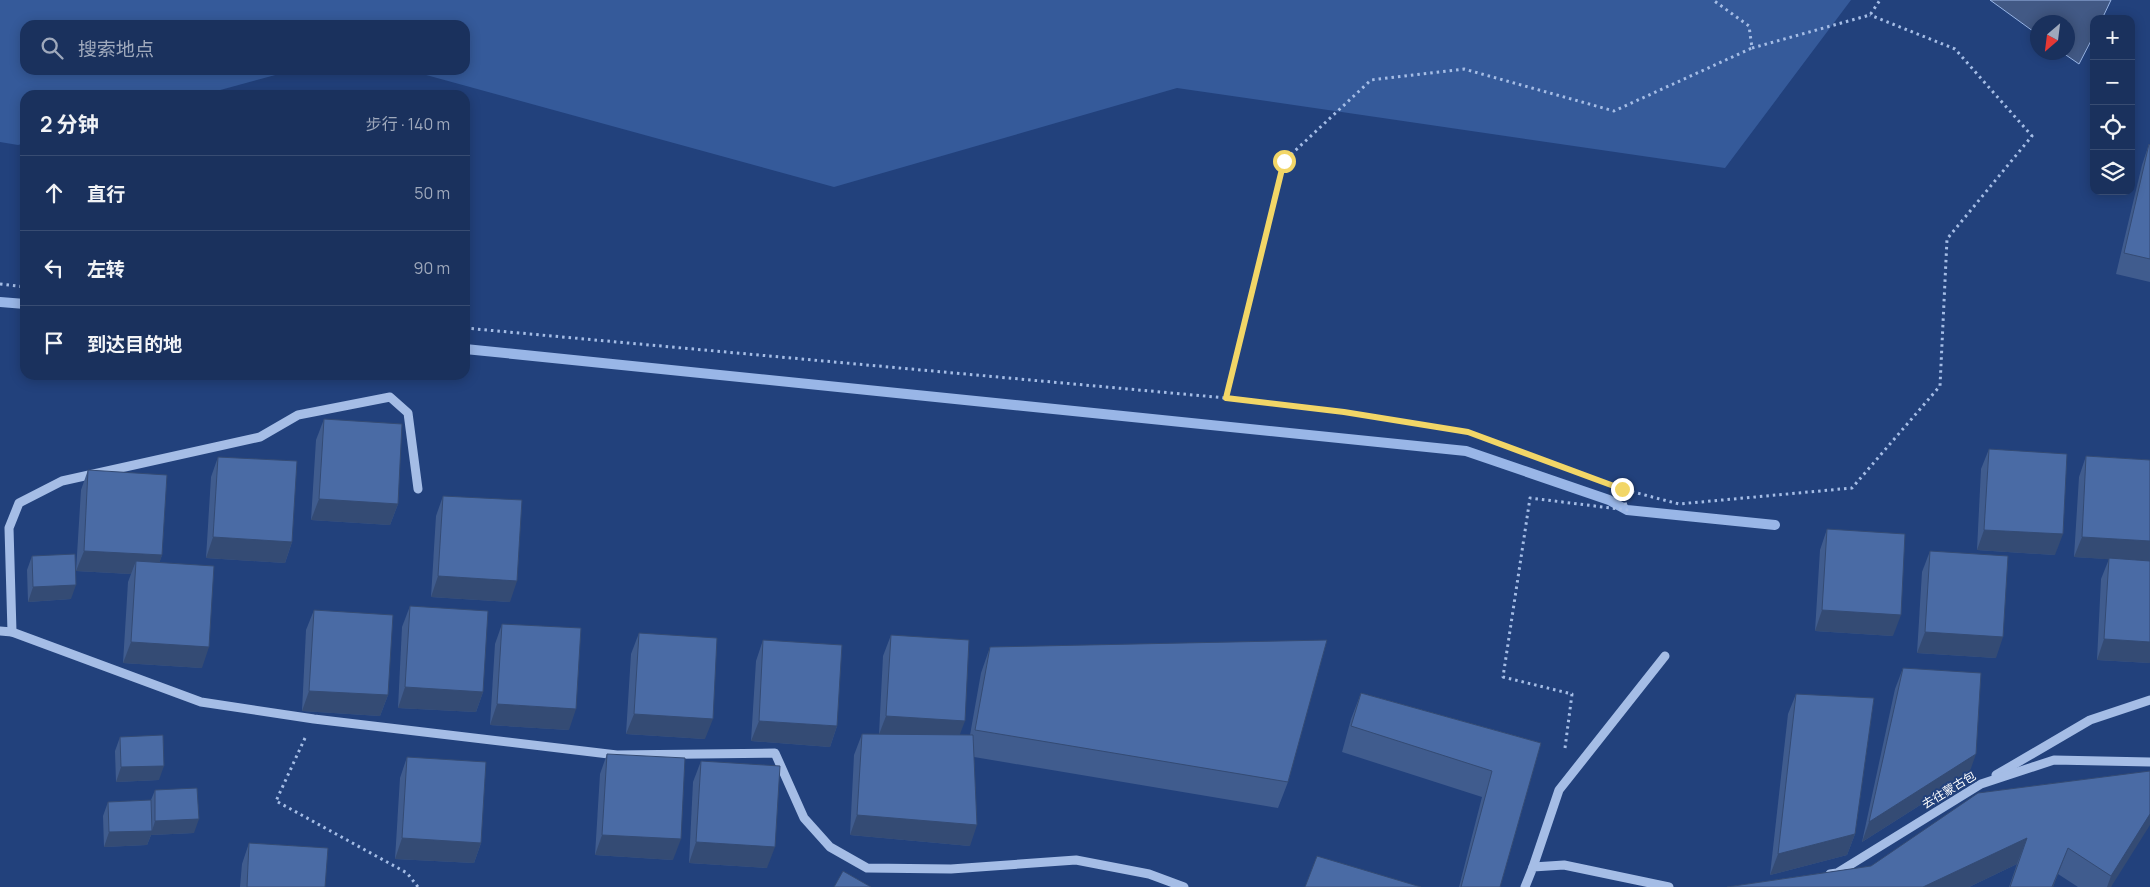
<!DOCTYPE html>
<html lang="zh">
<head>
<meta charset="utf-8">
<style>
	:root { --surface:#1a315d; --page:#233963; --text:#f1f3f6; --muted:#9fa9bc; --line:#384c72 }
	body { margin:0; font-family:Manrope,"Noto Sans SC",sans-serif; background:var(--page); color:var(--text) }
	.controls { position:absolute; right:15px; top:15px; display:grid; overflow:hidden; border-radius:10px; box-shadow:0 2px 12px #0003 }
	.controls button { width:45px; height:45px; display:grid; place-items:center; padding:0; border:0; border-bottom:1px solid var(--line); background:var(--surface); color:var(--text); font:25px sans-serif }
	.compass { position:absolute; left:2030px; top:15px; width:45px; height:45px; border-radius:50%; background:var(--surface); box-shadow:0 2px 12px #0003; rotate:208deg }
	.stop { position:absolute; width:15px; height:15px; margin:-11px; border:4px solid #f2d667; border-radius:50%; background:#fff }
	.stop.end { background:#f2d667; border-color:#fff; box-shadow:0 1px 5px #0008 }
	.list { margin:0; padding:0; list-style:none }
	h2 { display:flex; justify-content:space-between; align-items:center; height:65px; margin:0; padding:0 20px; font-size:21px }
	h2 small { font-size:16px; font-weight:400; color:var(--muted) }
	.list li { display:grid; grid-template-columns:32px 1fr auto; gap:15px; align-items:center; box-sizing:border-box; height:75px; padding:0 20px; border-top:1px solid var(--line) }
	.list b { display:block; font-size:19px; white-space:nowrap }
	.list em { font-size:16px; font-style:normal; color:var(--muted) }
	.icon { flex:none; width:28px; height:28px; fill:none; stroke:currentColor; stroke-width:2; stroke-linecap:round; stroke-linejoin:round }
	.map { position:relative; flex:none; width:2150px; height:887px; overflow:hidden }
	.search { position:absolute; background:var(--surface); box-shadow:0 2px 12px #0003; left:20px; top:20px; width:450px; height:55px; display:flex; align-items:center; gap:12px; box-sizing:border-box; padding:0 18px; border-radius:15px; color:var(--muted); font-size:19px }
	.panel { position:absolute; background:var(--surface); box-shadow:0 2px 12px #0003; left:20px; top:90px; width:450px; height:290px; border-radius:15px }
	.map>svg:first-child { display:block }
</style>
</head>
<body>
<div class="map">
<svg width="2150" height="887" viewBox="0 0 2150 887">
	<rect width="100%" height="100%" fill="#22417c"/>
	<path fill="#355a9a" d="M 0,0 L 1851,0 L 1725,168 L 1177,88 L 834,187 L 408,70 L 465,70 L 465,25 L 25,25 L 25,70 L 294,70 L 202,95 L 25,95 L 25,143 L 18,145 L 0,142 Z"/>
	<path fill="#425985" stroke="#99b6e7" d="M 1990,0 L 2111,0 L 2102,19 L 2094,19 L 2094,35 L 2079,64 L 2063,53 L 2068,52 L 2068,22 L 2038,22 L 2037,34 Z"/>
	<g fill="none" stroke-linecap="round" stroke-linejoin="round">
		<g stroke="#99b6e7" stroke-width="10">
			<path d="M 0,302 L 25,304"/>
			<path d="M 465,349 L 1466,451 L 1609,500 L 1627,510 L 1775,525"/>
		</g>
		<g stroke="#a5bde6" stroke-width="3" stroke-dasharray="2.5 4" stroke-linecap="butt">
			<path d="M 1752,48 L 1870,15 L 1880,0"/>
			<path d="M 0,284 L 25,287"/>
			<path d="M 465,328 L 1226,398 L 1344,412 L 1468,432 L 1622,489 L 1679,504 L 1852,488 L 1940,386 L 1947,239 L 2032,136 L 1955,49 L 1870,15"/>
			<path d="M 1226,398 L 1284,161 L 1371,80 L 1464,69 L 1614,111 L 1752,48 L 1749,26 L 1713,0"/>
			<path d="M 305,738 L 276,801 L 407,873 L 418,887"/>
			<path d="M 1565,748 L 1572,694 L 1503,677 L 1530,498 L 1627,510 L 1622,489"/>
		</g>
		<g stroke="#a5bde6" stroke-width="9">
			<path d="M 0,631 L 12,632 L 201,702 L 314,719 L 617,755 L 775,753 L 804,818 L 830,847 L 867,868 L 951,869 L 1076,860 L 1149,874 L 1184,887"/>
			<path d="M 12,632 L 9,528 L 19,503 L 62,481 L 260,437 L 298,415 L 390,397 L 408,413 L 418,489"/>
			<path d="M 1996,775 L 2090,720 L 2150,700"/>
			<path d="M 1533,867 L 1559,790 L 1665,656"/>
			<path d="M 1830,874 L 1837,873 L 1981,784 L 2054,760 L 2150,762"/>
			<path d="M 1525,887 L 1533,867 L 1564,865 L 1669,887"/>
		</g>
	</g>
	<g fill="#405c8e">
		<path d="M 2149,144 L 2150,145 L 2150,282 L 2116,274 L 2142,165 Z"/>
		<path d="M 324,419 L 398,504 L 390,525 L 311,520 L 316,440 Z"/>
		<path d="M 1989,449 L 2055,555 L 1977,550 L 1981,469 Z"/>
		<path d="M 2086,456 L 2150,460 L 2150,663 L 2097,660 L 2101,579 L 2109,559 L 2074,557 L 2079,477 Z"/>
		<path d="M 218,457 L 292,542 L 285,563 L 206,558 L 211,477 Z"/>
		<path d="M 88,470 L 162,555 L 159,563 L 202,668 L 123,663 L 128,582 L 131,574 L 76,571 L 81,490 Z"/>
		<path d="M 443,496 L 510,602 L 431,597 L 436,516 Z"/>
		<path d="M 1827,529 L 1893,636 L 1815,631 L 1820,550 Z"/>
		<path d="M 1930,551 L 1996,658 L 1917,653 L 1922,572 Z"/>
		<path d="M 32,556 L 71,599 L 28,602 L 27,570 Z"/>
		<path d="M 410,606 L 483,692 L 476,712 L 398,708 L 402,627 Z"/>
		<path d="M 314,610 L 388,695 L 380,716 L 302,711 L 306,630 Z"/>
		<path d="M 502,624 L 569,730 L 490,725 L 495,644 Z"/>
		<path d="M 639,633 L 705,739 L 626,734 L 631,654 Z"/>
		<path d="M 891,635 L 960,735 L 970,735 L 981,673 L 990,647 L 1288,782 L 1278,808 L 974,757 L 970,846 L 850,835 L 854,755 L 862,734 L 879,734 L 883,656 Z"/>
		<path d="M 763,640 L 837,726 L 830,747 L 751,741 L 756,661 Z"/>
		<path d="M 1903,668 L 1969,774 L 1862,842 L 1895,689 Z"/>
		<path d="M 1361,693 L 1541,743 L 1500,887 L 1459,887 L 1482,797 L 1342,752 L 1351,719 Z"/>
		<path d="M 1796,694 L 1855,834 L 1847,855 L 1770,875 L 1788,714 Z"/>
		<path d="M 120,737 L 159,780 L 116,782 L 115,751 Z"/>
		<path d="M 607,754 L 673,860 L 595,855 L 600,774 Z"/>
		<path d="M 407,757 L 481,843 L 474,863 L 395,859 L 400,778 Z"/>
		<path d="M 701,761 L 767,868 L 689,863 L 693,782 Z"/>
		<path d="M 2150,771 L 2111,887 L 2078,887 L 2058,874 L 2053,887 L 2009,887 L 2017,864 L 1969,887 L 1727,887 L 1871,866 Z"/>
		<path d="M 155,790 L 194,833 L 151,835 L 147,845 L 104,847 L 103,816 L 108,802 L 151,800 Z"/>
		<path d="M 249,843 L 325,887 L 240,887 L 242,864 Z"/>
	</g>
	<g fill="#344b74">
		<path d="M 319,499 L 398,504 L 390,525 L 311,520 Z"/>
		<path d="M 1984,530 L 2063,534 L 2055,555 L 1977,550 Z"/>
		<path d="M 213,537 L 292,542 L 285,563 L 206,558 Z"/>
		<path d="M 2082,537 L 2150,541 L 2150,562 L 2074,557 Z"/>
		<path d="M 84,551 L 162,555 L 155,576 L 136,561 L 131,574 L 76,571 Z"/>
		<path d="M 438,576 L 517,581 L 510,602 L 431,597 Z"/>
		<path d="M 76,585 L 71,599 L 28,602 L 33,587 Z"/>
		<path d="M 1822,610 L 1901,615 L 1893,636 L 1815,631 Z"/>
		<path d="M 1925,632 L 2003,637 L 1996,658 L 1917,653 Z"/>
		<path d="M 2104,639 L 2150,642 L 2150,663 L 2097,660 Z"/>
		<path d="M 131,642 L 209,647 L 202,668 L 123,663 Z"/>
		<path d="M 405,687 L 483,692 L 476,712 L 398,708 Z"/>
		<path d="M 309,691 L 388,695 L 380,716 L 302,711 Z"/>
		<path d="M 497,704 L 576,709 L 569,730 L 490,725 Z"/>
		<path d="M 634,714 L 713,719 L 705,739 L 626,734 Z"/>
		<path d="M 886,716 L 965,721 L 957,742 L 878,737 Z"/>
		<path d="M 759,721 L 837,726 L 830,747 L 751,741 Z"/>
		<path d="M 1976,754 L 1969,774 L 1862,842 L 1869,822 Z"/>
		<path d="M 164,766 L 159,780 L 116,782 L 121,767 Z"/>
		<path d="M 2150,814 L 2150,825 L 2111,887 L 2107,887 L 2111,876 Z"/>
		<path d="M 857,815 L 977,825 L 970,846 L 850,835 Z"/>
		<path d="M 199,819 L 194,833 L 151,835 L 147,845 L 104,847 L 109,832 L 152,831 L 155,821 Z"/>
		<path d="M 1855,834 L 1847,855 L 1770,875 L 1778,854 Z"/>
		<path d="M 602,835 L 681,839 L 673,860 L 595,855 Z"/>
		<path d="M 402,838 L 481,843 L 474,863 L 395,859 Z"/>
		<path d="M 2027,838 L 2017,864 L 1969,887 L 1923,887 Z"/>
		<path d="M 696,842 L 775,847 L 767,868 L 689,863 Z"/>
		<path d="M 2068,848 L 2053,887 L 2052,887 Z"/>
	</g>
	<g fill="#4a6ba5" stroke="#344b74">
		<path d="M 2149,144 L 2150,145 L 2150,259 L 2124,253 Z"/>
		<path d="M 324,419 L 402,424 L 398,504 L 319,499 Z"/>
		<path d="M 1989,449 L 2067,454 L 2063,534 L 1984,530 Z"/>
		<path d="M 2086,456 L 2150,460 L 2150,541 L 2082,537 Z"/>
		<path d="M 218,457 L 297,461 L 292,542 L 213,537 Z"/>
		<path d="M 88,470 L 167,475 L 162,555 L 84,551 Z"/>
		<path d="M 443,496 L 522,500 L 517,581 L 438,576 Z"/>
		<path d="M 1827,529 L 1905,534 L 1901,615 L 1822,610 Z"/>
		<path d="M 1930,551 L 2008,556 L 2003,637 L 1925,632 Z"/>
		<path d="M 75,554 L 76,585 L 33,587 L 32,556 Z"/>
		<path d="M 2109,558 L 2150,561 L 2150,642 L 2104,639 Z"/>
		<path d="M 136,561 L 214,566 L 209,647 L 131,642 Z"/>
		<path d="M 410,606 L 488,611 L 483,692 L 405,687 Z"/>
		<path d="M 314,610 L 393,615 L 388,695 L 309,691 Z"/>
		<path d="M 502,624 L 581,628 L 576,709 L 497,704 Z"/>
		<path d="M 639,633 L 717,638 L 713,719 L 634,714 Z"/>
		<path d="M 891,635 L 969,640 L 965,721 L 886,716 Z"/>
		<path d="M 763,640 L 842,645 L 837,726 L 759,721 Z"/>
		<path d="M 1327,640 L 1288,782 L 975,730 L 990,647 Z"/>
		<path d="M 1903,668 L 1981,673 L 1976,754 L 1869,822 Z"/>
		<path d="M 1361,693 L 1541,743 L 1500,887 L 1461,887 L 1492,771 L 1351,726 Z"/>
		<path d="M 1796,694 L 1874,698 L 1855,834 L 1778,854 Z"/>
		<path d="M 862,734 L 973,735 L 977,825 L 857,815 Z"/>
		<path d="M 163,735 L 164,766 L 121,767 L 120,737 Z"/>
		<path d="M 607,754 L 685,758 L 681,839 L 602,835 Z"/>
		<path d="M 407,757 L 486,762 L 481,843 L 402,838 Z"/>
		<path d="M 701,761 L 780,766 L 775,847 L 696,842 Z"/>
		<path d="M 2150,771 L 2150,814 L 2111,876 L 2068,848 L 2052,887 L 2010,887 L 2027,838 L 1923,887 L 1727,887 L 1871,866 L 1978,793 Z"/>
		<path d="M 197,788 L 199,819 L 155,821 L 155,790 Z"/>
		<path d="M 151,800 L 152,831 L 109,832 L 108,802 Z"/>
		<path d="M 249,843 L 328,848 L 325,887 L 247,887 Z"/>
		<path d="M 1317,856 L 1421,887 L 1305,887 Z"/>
		<path d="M 843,871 L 871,887 L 834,887 Z"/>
	</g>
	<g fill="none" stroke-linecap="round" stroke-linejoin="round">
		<path stroke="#f2d667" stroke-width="6" d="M 1284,161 L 1226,398 L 1344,412 L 1468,432 L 1622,489"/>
	</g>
	<g text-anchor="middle" stroke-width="4" stroke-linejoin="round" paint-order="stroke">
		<g font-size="12" fill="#fff" stroke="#22417c">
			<text transform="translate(1949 790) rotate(-31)" y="4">去往蒙古包</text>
		</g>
	</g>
</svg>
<div class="controls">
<button>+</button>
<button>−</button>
<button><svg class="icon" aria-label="locate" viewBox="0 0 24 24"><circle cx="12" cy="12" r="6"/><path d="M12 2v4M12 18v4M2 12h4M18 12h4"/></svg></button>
<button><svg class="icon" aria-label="layers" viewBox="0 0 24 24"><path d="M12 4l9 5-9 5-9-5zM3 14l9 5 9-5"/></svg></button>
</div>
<svg class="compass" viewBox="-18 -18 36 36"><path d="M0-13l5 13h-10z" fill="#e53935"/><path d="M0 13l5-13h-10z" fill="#9fa9bc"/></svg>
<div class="stop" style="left:1284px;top:161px"></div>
<div class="stop end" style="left:1622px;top:489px"></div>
<div class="search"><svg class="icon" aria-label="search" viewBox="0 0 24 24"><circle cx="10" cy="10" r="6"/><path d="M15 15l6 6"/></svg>搜索地点</div>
<section class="panel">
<h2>2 分钟<small>步行 · 140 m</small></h2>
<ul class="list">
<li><svg class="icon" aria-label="ahead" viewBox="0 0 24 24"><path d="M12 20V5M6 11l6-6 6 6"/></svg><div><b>直行</b></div><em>50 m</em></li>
<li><svg class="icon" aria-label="left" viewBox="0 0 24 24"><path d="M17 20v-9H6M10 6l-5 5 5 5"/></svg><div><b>左转</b></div><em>90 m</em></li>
<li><svg class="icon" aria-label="arrive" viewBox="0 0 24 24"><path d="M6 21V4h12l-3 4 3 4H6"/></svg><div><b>到达目的地</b></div></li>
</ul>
</section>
</div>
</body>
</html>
